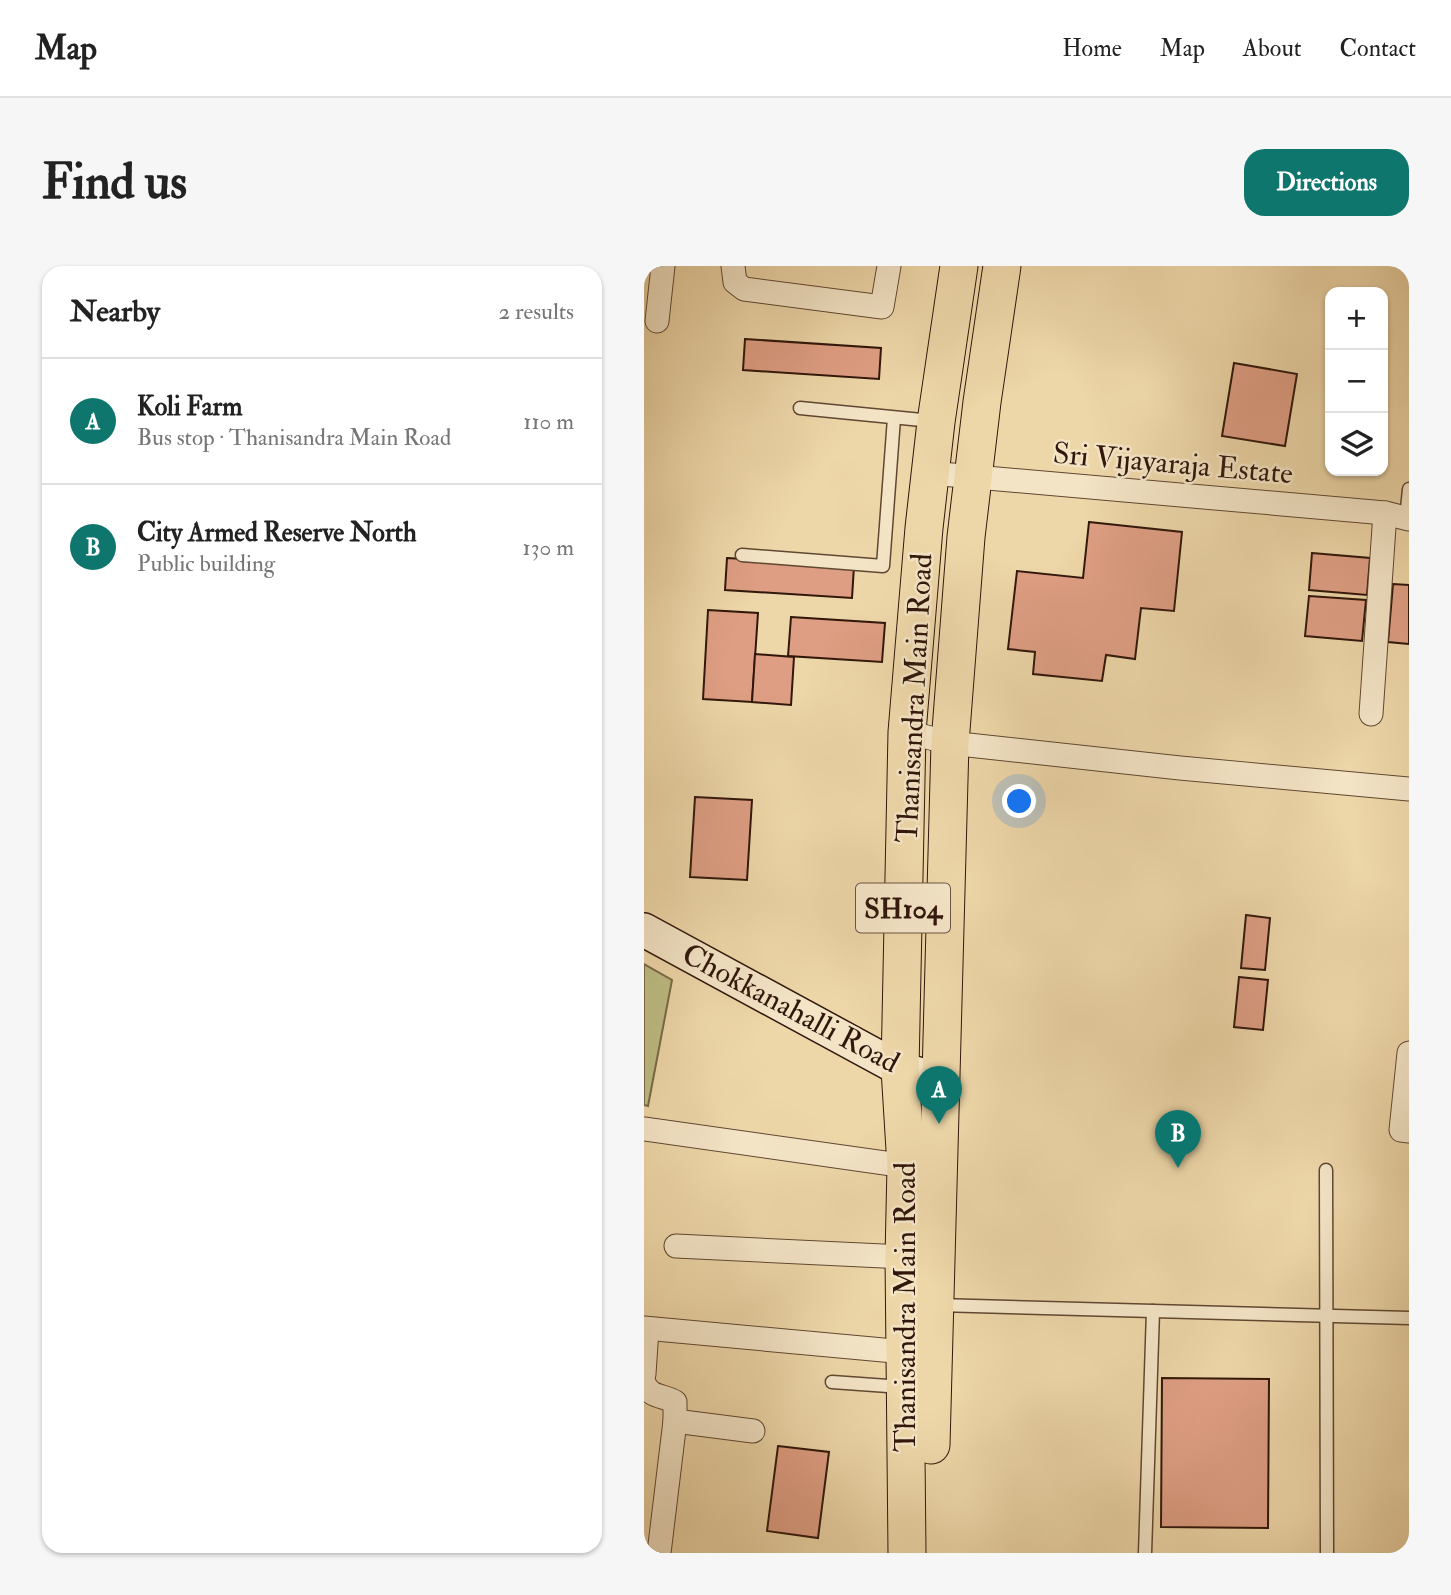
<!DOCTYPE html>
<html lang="en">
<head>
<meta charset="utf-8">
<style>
	:root { --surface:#fff; --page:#f6f6f6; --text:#222; --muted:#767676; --line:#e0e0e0; --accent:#0f766e }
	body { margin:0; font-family:"IM FELL Double Pica",serif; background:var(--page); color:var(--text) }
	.controls { position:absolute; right:21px; top:21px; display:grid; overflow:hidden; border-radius:14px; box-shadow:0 2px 5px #0004 }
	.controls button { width:63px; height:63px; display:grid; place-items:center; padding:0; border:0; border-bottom:2px solid var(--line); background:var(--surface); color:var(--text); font:35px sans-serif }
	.you { position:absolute; left:376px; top:536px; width:24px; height:24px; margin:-18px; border:5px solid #fff; border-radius:50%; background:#1a73e8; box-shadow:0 0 0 10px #1a73e833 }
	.badge { display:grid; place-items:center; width:46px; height:46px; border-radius:50%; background:var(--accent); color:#fff; font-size:23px; font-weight:700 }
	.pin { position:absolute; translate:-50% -58px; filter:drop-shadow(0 2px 4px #0008) }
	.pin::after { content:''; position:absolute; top:37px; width:24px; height:21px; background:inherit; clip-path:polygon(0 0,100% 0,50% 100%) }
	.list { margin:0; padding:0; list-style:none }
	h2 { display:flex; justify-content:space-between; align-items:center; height:91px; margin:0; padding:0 28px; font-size:30px }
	h2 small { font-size:23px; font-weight:400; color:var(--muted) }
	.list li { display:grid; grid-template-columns:46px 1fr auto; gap:21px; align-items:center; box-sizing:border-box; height:126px; padding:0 28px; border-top:2px solid var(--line) }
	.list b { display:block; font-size:26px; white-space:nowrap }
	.list p { margin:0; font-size:23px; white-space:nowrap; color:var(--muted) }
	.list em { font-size:23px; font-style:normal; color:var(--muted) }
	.icon { flex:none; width:38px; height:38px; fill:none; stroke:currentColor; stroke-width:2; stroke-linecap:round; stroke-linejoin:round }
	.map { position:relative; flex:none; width:765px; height:1287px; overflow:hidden; border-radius:21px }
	header { display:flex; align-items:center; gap:42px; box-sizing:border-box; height:98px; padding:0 35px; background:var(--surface); border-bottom:2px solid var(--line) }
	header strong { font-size:33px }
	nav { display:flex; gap:38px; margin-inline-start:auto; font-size:24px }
	.intro { display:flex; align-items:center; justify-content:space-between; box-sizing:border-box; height:168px; padding:0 42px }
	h1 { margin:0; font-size:49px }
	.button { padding:18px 32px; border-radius:21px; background:var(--accent); color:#fff; font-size:24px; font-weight:700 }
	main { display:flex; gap:42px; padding:0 42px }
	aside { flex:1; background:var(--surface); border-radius:21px; box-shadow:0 2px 5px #0004 }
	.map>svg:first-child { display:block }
</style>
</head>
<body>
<header>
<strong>Map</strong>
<nav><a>Home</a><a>Map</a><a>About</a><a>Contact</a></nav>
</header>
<div class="intro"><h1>Find us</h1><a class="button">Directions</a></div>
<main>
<aside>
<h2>Nearby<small>2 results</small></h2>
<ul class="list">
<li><span class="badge">A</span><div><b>Koli Farm</b><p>Bus stop · Thanisandra Main Road</p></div><em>110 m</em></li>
<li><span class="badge">B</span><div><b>City Armed Reserve North</b><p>Public building</p></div><em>130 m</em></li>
</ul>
</aside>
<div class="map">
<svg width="765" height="1287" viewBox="0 0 765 1287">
	<rect width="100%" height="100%" fill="#edd6a8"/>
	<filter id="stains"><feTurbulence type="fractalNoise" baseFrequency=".00286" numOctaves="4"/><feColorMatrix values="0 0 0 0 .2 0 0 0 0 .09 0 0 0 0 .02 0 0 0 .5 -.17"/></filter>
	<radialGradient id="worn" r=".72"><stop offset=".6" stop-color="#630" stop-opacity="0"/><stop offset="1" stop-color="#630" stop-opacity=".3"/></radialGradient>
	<path fill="#bebc84" stroke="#786a48" stroke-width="2" d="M 0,698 L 28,714 L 4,840 L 0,839 Z"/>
	<g fill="#de9e83" stroke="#31170b" stroke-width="2">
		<path d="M 101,73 L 237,82 L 235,113 L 99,104 Z"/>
		<path d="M 590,97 L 653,108 L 641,180 L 578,170 Z"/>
		<path d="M 445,256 L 538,266 L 530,345 L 497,342 L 491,393 L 462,389 L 458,415 L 389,408 L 391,386 L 364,383 L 373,305 L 439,312 Z"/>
		<path d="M 668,287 L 726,292 L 723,329 L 665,324 Z"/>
		<path d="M 83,292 L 210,300 L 208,332 L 81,324 Z"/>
		<path d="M 749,318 L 765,319 L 765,378 L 744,376 Z"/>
		<path d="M 665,330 L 722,334 L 718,375 L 661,370 Z"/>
		<path d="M 64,344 L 114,347 L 108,436 L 59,433 Z"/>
		<path d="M 147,351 L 241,357 L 238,396 L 144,390 Z"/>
		<path d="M 111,388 L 150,391 L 147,439 L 108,436 Z"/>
		<path d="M 51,531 L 108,534 L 103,614 L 46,611 Z"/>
		<path d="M 602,649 L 626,652 L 621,704 L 597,702 Z"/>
		<path d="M 595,711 L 624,714 L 619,764 L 590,761 Z"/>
		<path d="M 518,1112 L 625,1113 L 624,1262 L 517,1261 Z"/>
		<path d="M 134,1180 L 185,1186 L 174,1272 L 123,1265 Z"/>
	</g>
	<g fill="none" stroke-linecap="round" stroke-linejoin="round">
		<g stroke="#604732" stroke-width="15">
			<g id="lane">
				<path d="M 156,142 L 288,155"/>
				<path d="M 762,253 L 765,223"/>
				<path d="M 98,289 L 239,300 L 250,152"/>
				<path d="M 682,904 L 683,1287"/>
				<path d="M 294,1039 L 765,1052"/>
				<path d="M 188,1116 L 258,1121"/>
				<path d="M 501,1287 L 509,1045"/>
			</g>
		</g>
		<g stroke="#604732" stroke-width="25">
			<g id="street">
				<path d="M 89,0 L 91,16 L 100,23 L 238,41 L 245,0"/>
				<path d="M 13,55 L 19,0"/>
				<path d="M 286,207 L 741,247 L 765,253"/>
				<path d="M 727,448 L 741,247"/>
				<path d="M 263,466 L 306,477 L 536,502 L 765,523"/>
				<path d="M 765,787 L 757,864 L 765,865"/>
				<path d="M 0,863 L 262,900"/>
				<path d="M 32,980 L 260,991"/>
				<path d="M 0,1062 L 261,1086"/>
				<path d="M 0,1108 L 3,1063"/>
				<path d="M 0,1117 C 6,1132 20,1129 31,1136 L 31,1155"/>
				<path d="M 15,1287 L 31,1155 L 109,1165"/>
			</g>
		</g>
		<g stroke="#31170b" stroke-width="36">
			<path id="secondary" d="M 0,664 L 256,803 L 296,814"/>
		</g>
		<g stroke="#31170b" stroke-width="39">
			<g id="primary">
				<path d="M 287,1179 L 306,477 L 322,271 L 338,136 L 358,0"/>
				<path d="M 263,1287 L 260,991 L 262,900 L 256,803 L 263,466 L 280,262 L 292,156 L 315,0"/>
			</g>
		</g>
		<use href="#lane" stroke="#f3e4c6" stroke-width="12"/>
		<use href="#street" stroke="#f3e4c6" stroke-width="23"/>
		<use href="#secondary" stroke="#f3e4c6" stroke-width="33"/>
		<use href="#primary" stroke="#edd6a8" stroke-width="37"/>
	</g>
	<g text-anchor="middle" stroke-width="5" stroke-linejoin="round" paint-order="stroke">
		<rect fill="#f3e4c6" stroke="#6b5443" stroke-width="2" x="212" y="617.5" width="94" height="49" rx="5"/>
		<g font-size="28" font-weight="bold" fill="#31170b">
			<text x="259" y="652">SH104</text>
		</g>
		<g font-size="30" fill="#31170b" stroke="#f3e4c6">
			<text transform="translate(529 197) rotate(5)" y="10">Sri Vijayaraja Estate</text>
			<text transform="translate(270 432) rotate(-87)" y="10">Thanisandra Main Road</text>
			<text transform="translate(147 742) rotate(28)" y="10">Chokkanahalli Road</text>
			<text transform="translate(261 1041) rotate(-90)" y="10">Thanisandra Main Road</text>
		</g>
	</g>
	<rect width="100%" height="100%" filter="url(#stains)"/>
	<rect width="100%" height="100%" fill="url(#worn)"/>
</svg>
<div class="controls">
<button>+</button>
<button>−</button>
<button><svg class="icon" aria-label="layers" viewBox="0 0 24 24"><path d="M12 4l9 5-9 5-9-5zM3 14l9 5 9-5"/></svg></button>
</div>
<div class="you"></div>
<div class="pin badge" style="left:295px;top:858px">A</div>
<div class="pin badge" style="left:534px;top:902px">B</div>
</div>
</main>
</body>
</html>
